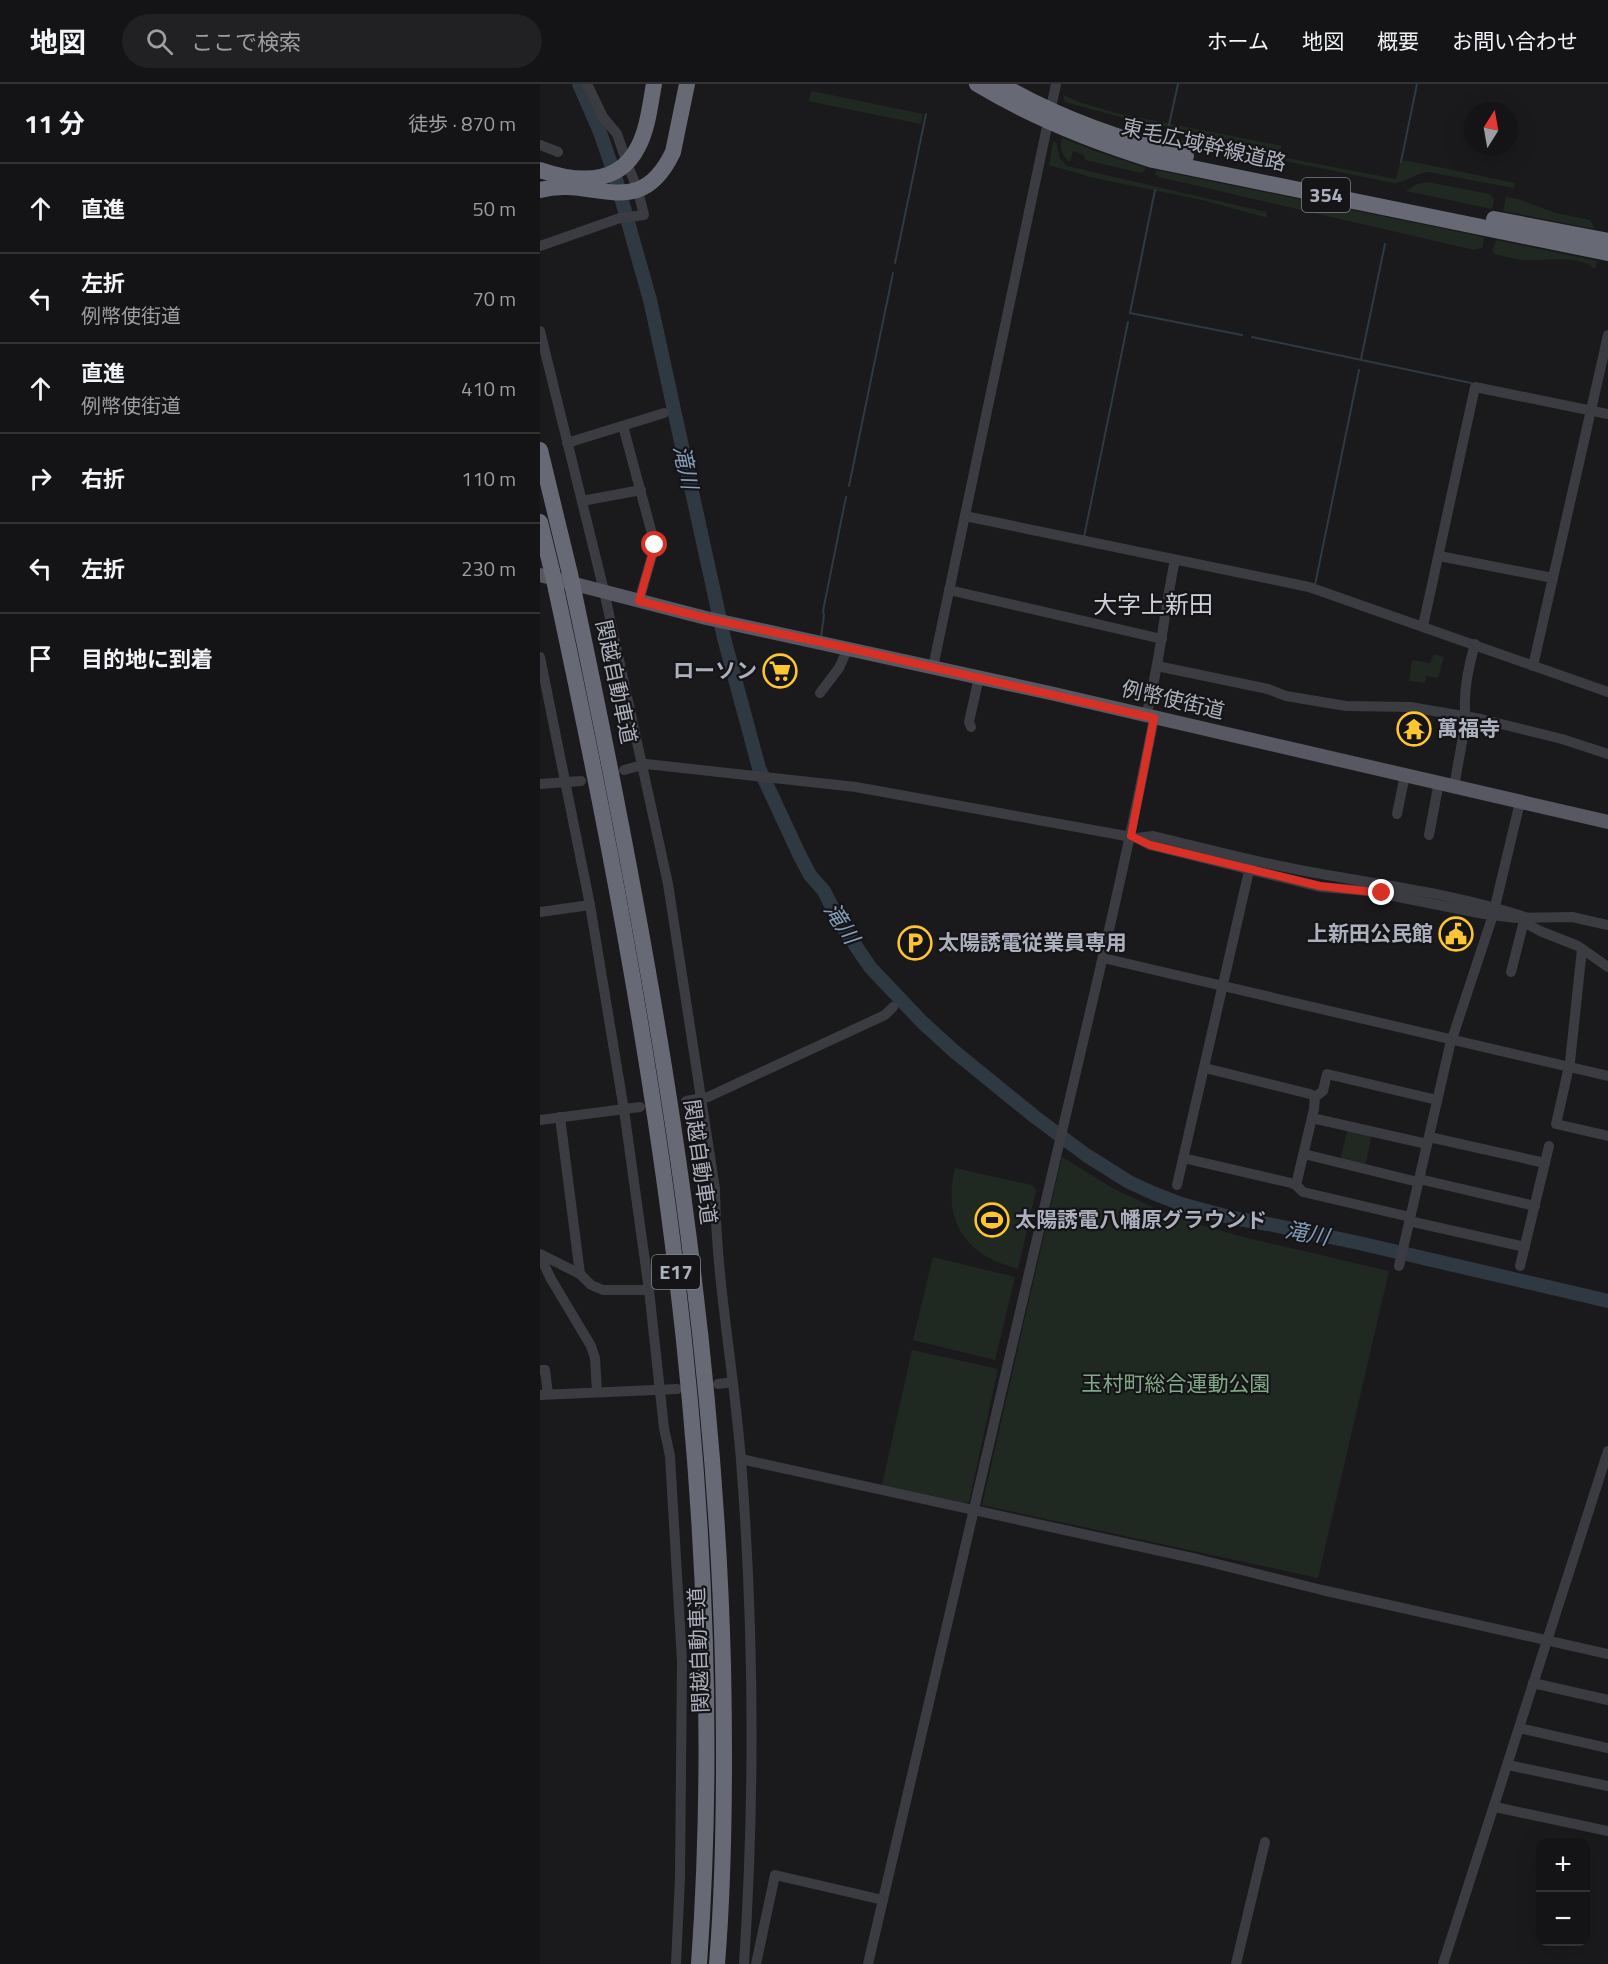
<!DOCTYPE html>
<html lang="ja">
<head>
<meta charset="utf-8">
<style>
	:root { --surface:#141416; --page:#212123; --text:#f1f3f6; --muted:#9d9ea1; --line:#333335 }
	body { margin:0; font-family:"Titillium Web","Noto Sans JP",sans-serif; background:var(--page); color:var(--text) }
	.controls { position:absolute; right:18px; bottom:18px; display:grid; overflow:hidden; border-radius:12px; box-shadow:0 6px 24px #0002 }
	.controls button { width:54px; height:54px; display:grid; place-items:center; padding:0; border:0; border-bottom:2px solid var(--line); background:var(--surface); color:var(--text); font:30px sans-serif }
	.compass { position:absolute; left:924px; top:18px; width:54px; height:54px; border-radius:50%; background:var(--surface); box-shadow:0 6px 24px #0002; rotate:11deg }
	.stop { position:absolute; width:18px; height:18px; margin:-14px; border:4px solid #d93025; border-radius:50%; background:#fff }
	.stop.end { background:#d93025; border-color:#fff; box-shadow:0 2px 6px #0008 }
	.list { margin:0; padding:0; list-style:none }
	h2 { display:flex; justify-content:space-between; align-items:center; height:78px; margin:0; padding:0 24px; font-size:26px }
	h2 small { font-size:20px; font-weight:400; color:var(--muted) }
	.list li { display:grid; grid-template-columns:39px 1fr auto; gap:18px; align-items:center; box-sizing:border-box; height:90px; padding:0 24px; border-top:2px solid var(--line) }
	.list b { display:block; font-size:22px; white-space:nowrap }
	.list p { margin:0; font-size:20px; white-space:nowrap; color:var(--muted) }
	.list em { font-size:20px; font-style:normal; color:var(--muted) }
	.icon { flex:none; width:33px; height:33px; fill:none; stroke:currentColor; stroke-width:2; stroke-linecap:round; stroke-linejoin:round }
	.map { position:relative; flex:none; width:1068px; height:1880px; overflow:hidden }
	header { display:flex; align-items:center; gap:36px; box-sizing:border-box; height:84px; padding:0 30px; background:var(--surface); border-bottom:2px solid var(--line) }
	header strong { font-size:28px }
	nav { display:flex; gap:33px; margin-inline-start:auto; font-size:21px }
	.search { width:420px; height:54px; background:var(--page); display:flex; align-items:center; gap:15px; box-sizing:border-box; padding:0 21px; border-radius:33px; color:var(--muted); font-size:22px }
	main { display:flex }
	aside { flex:1; background:var(--surface) }
	.map>svg:first-child { display:block }
</style>
</head>
<body>
<header>
<strong>地図</strong>
<div class="search"><svg class="icon" aria-label="search" viewBox="0 0 24 24"><circle cx="10" cy="10" r="6"/><path d="M15 15l6 6"/></svg>ここで検索</div>
<nav><a>ホーム</a><a>地図</a><a>概要</a><a>お問い合わせ</a></nav>
</header>
<main>
<aside>
<h2>11 分<small>徒歩 · 870 m</small></h2>
<ul class="list">
<li><svg class="icon" aria-label="ahead" viewBox="0 0 24 24"><path d="M12 20V5M6 11l6-6 6 6"/></svg><div><b>直進</b></div><em>50 m</em></li>
<li><svg class="icon" aria-label="left" viewBox="0 0 24 24"><path d="M17 20v-9H6M10 6l-5 5 5 5"/></svg><div><b>左折</b><p>例幣使街道</p></div><em>70 m</em></li>
<li><svg class="icon" aria-label="ahead" viewBox="0 0 24 24"><path d="M12 20V5M6 11l6-6 6 6"/></svg><div><b>直進</b><p>例幣使街道</p></div><em>410 m</em></li>
<li><svg class="icon" aria-label="right" viewBox="0 0 24 24"><path d="M7 20v-9h11M14 6l5 5-5 5"/></svg><div><b>右折</b></div><em>110 m</em></li>
<li><svg class="icon" aria-label="left" viewBox="0 0 24 24"><path d="M17 20v-9H6M10 6l-5 5 5 5"/></svg><div><b>左折</b></div><em>230 m</em></li>
<li><svg class="icon" aria-label="arrive" viewBox="0 0 24 24"><path d="M6 21V4h12l-3 4 3 4H6"/></svg><div><b>目的地に到着</b></div></li>
</ul>
</aside>
<div class="map">
<svg width="1068" height="1880" viewBox="0 0 1068 1880">
	<rect width="100%" height="100%" fill="#1a1a1d"/>
	<g fill="#202921">
		<path d="M 272,7 L 383,30 L 381,40 L 268,17 Z"/>
		<path d="M 523,11 L 539,18 L 576,29 L 742,62 L 737,71 L 722,62 L 592,36 L 525,18 Z"/>
		<path d="M 624,53 L 718,71 L 728,75 L 734,82 L 617,55 Z"/>
		<path d="M 522,54 L 558,68 L 606,84 L 605,86 L 601,89 L 545,76 L 544,71 L 533,67 L 530,78 C 522,73 519,62 522,54 Z"/>
		<path d="M 513,58 L 516,58 L 520,75 L 527,82 L 726,128 L 728,134 L 662,116 L 554,94 L 509,81 Z"/>
		<path d="M 746,74 L 856,95 L 860,78 L 863,79 L 864,76 L 975,99 L 974,104 L 888,88 C 875,89 866,99 854,99 L 745,77 Z"/>
		<path d="M 616,86 L 944,153 L 943,163 L 934,166 L 619,93 L 615,90 Z"/>
		<path d="M 887,98 L 950,110 L 954,116 L 952,125 L 866,107 L 877,100 Z"/>
		<path d="M 966,113 L 978,115 L 1016,129 L 1050,136 L 1055,145 L 963,127 Z"/>
		<path d="M 956,156 L 1057,177 L 1055,185 C 1036,169 1006,178 983,176 C 974,175 964,172 955,170 L 952,166 Z"/>
		<path d="M 894,570 L 904,573 L 898,594 L 886,592 L 885,599 L 869,597 L 872,576 L 890,579 Z"/>
		<path d="M 808,1044 L 832,1050 L 825,1082 L 800,1076 Z"/>
		<path d="M 522,1073 L 574,1105 L 634,1133 L 703,1153 L 849,1187 L 778,1494 L 442,1421 Z"/>
		<path d="M 415,1084 L 492,1101 L 496,1106 L 478,1185 C 425,1171 402,1138 415,1084 Z"/>
		<path d="M 393,1173 L 475,1193 L 455,1276 L 373,1256 Z"/>
		<path d="M 372,1266 L 458,1285 L 429,1418 L 425,1419 L 342,1401 Z"/>
	</g>
	<g fill="none" stroke-linecap="round" stroke-linejoin="round">
		<g stroke="#2f3942" stroke-width="2">
			<path d="M 629,41 L 638,0"/>
			<path d="M 861,78 L 877,0"/>
			<path d="M 615,106 L 590,229 L 702,251"/>
			<path d="M 355,179 L 386,30"/>
			<path d="M 712,253 L 931,299"/>
			<path d="M 821,275 L 845,160"/>
			<path d="M 309,402 L 353,189"/>
			<path d="M 544,453 L 588,238"/>
			<path d="M 775,501 L 819,286"/>
			<path d="M 281,553 L 284,531 L 283,527 L 306,413"/>
		</g>
		<path stroke="#2f3942" stroke-width="14" d="M 39,0 L 60,48 L 75,92 L 110,216 L 184,554 L 219,684 L 259,770 L 270,791 L 284,807 L 300,839 L 330,883 L 382,938 L 415,968 L 495,1033 L 546,1071 L 589,1098 L 613,1109 L 641,1120 L 693,1134 L 728,1140 L 819,1159 L 1068,1217"/>
		<g stroke="#3b3c42" stroke-width="10">
			<path d="M 47,0 L 63,33 L 77,50 L 85,73"/>
			<path d="M 0,61 L 18,68"/>
			<path d="M 89,84 L 95,99"/>
			<path d="M 0,162 L 80,134 L 104,131 L 99,111"/>
			<path d="M 0,247 L 64,507 L 128,800 L 175,1105 C 176,1196 194,1286 201,1376 C 214,1544 215,1712 204,1880"/>
			<path d="M 83,342 L 115,461 L 99,517"/>
			<path d="M 27,359 L 124,329"/>
			<path d="M 42,417 L 101,406"/>
			<path d="M 425,432 L 769,503 L 1068,608"/>
			<path d="M 899,472 L 1013,494"/>
			<path d="M 409,506 L 622,555"/>
			<path d="M 883,542 L 935,303 L 1068,330"/>
			<path d="M 0,573 L 50,821 L 84,1026 L 109,1206 L 124,1344 L 130,1372 L 142,1577 L 140,1794 L 136,1880"/>
			<path d="M 617,582 L 728,605 L 746,612 L 806,622 L 870,623 L 941,635 L 1022,655 L 1068,670"/>
			<path d="M 993,582 L 1068,251"/>
			<path d="M 393,583 L 516,0"/>
			<path d="M 280,609 L 299,584 L 308,564"/>
			<path d="M 606,632 C 620,580 624,527 635,476"/>
			<path d="M 431,643 L 429,638 L 439,593"/>
			<path d="M 84,686 L 106,680 L 316,703 L 597,754 L 613,752 C 664,764 714,778 765,787 C 839,801 914,809 985,833"/>
			<path d="M 0,700 L 41,697"/>
			<path d="M 914,703 L 926,636 C 922,612 928,584 935,560"/>
			<path d="M 857,730 L 865,691"/>
			<path d="M 889,751 L 899,698"/>
			<path d="M 597,754 L 610,761 L 780,803 L 828,807 L 944,830 L 976,834 L 1032,833 L 1068,841"/>
			<path d="M 0,828 L 50,821"/>
			<path d="M 984,838 L 1000,847 L 1038,862 L 1068,883"/>
			<path d="M 1042,865 L 1030,978 L 1016,1040 L 1068,1052"/>
			<path d="M 563,874 L 1068,992"/>
			<path d="M 971,888 L 985,833"/>
			<path d="M 665,984 L 770,1010 L 775,1013"/>
			<path d="M 775,1013 L 783,1007 L 787,990 L 897,1016"/>
			<path d="M 146,1017 L 168,1013 L 345,931 L 353,923"/>
			<path d="M 20,1033 L 40,1190"/>
			<path d="M 772,1034 L 887,1060"/>
			<path d="M 0,1036 L 100,1023"/>
			<path d="M 889,1053 L 1005,1079"/>
			<path d="M 764,1070 L 878,1098"/>
			<path d="M 643,1074 L 751,1099 L 756,1101 L 763,1108 L 870,1133"/>
			<path d="M 879,1095 L 995,1122"/>
			<path d="M 637,1101 L 711,778"/>
			<path d="M 756,1101 L 774,1025 L 775,1013"/>
			<path d="M 869,1137 L 985,1163"/>
			<path d="M 0,1170 L 40,1190 L 51,1201 L 63,1206 L 109,1206"/>
			<path d="M 0,1172 L 11,1195 L 51,1262 L 55,1274 L 57,1308"/>
			<path d="M 859,1182 L 910,961 L 953,831 L 980,718"/>
			<path d="M 980,1182 L 1009,1062"/>
			<path d="M 0,1286 L 5,1286 L 8,1310"/>
			<path d="M 178,1300 L 193,1298"/>
			<path d="M 0,1311 L 137,1305"/>
			<path d="M 201,1375 L 657,1475 L 782,1506 L 1068,1570"/>
			<path d="M 993,1599 L 1068,1616"/>
			<path d="M 979,1644 L 1068,1664"/>
			<path d="M 968,1681 L 1068,1702"/>
			<path d="M 955,1723 L 1068,1747"/>
			<path d="M 216,1880 L 235,1791 L 343,1816"/>
			<path d="M 328,1880 C 387,1630 446,1380 503,1129 C 541,964 582,800 614,634"/>
			<path d="M 696,1880 L 725,1758"/>
			<path d="M 903,1880 L 1068,1367"/>
		</g>
		<path stroke="#575861" stroke-width="14" d="M 0,491 L 166,534 L 510,609 L 1068,738"/>
		<g stroke="#676974" stroke-width="16">
			<path d="M 437,0 C 492,33 551,57 613,76 L 1068,169"/>
			<path d="M 460,0 C 518,34 581,56 646,72"/>
			<path d="M 0,86 C 35,98 78,103 98,63 C 108,44 110,21 114,0"/>
			<path d="M 0,106 C 53,91 99,140 133,68 L 147,0"/>
			<path d="M 954,135 L 1068,157"/>
			<path d="M 0,366 L 30,490"/>
			<path d="M 0,438 L 12,487"/>
			<path d="M 16,505 C 113,955 192,1418 159,1880"/>
			<path d="M 34,509 C 109,863 174,1220 183,1581 C 185,1681 185,1781 177,1880"/>
		</g>
		<g stroke="#676974" stroke-width="16">
			<path d="M 12,487 L 16,505"/>
			<path d="M 30,490 L 34,509"/>
		</g>
	</g>
	<g fill="none" stroke-linecap="round" stroke-linejoin="round">
		<path stroke="#d93025" stroke-width="8" d="M 115,461 L 99,517 L 166,534 L 308,564 L 614,634 L 591,752 L 610,761 L 780,802 L 842,809"/>
	</g>
	<defs>
		<g id="supermarket-ring" transform="scale(1.725)"><circle r="9.5" fill="#151518" stroke="#fdc532" stroke-width="1.5"/><path d="M-6-5.5h2.5l.6 2H6L4.5 2H-2.5L-4.4-4H-6ZM-1.5 3.2a1.3 1.3 0 1 0 .1 0ZM3 3.2a1.3 1.3 0 1 0 .1 0Z" fill="#fdc532"/></g>
		<g id="temple-ring" transform="scale(1.725)"><circle r="9.5" fill="#151518" stroke="#fdc532" stroke-width="1.5"/><path d="M0-6L5-2H3V0L6.5 2.5H4V6H1.5V3h-3V6H-4V2.5H-6.5L-3 0V-2H-5Z" fill="#fdc532"/></g>
		<g id="civic-ring" transform="scale(1.725)"><circle r="9.5" fill="#151518" stroke="#fdc532" stroke-width="1.5"/><path d="M-.6-6.5H3V-4.5H.6V-3L4-1V1h2V6H-6V1h2V-1L-.6-3ZM-1.2 2.5V6h2.4V2.5Z" fill="#fdc532"/></g>
		<g id="parking-ring" transform="scale(1.725)"><circle r="9.5" fill="#151518" stroke="#fdc532" stroke-width="1.5"/><path d="M-3.5-5.5H1a3.5 3.5 0 0 1 0 7H-1V5.5H-3.5ZM-1-3.4V-.6H.8a1.4 1.4 0 0 0 0-2.8Z" fill="#fdc532"/></g>
		<g id="stadium-ring" transform="scale(1.725)"><circle r="9.5" fill="#151518" stroke="#fdc532" stroke-width="1.5"/><path d="M0-5a6.5 5 0 1 0 0 10a6.5 5 0 1 0 0-10ZM-3.5-1.8h7v3.6h-7Z" fill="#fdc532"/></g>
	</defs>
	<g fill-rule="evenodd">
		<use href="#supermarket-ring" x="240" y="587"/>
		<use href="#temple-ring" x="874" y="645"/>
		<use href="#civic-ring" x="916" y="850"/>
		<use href="#parking-ring" x="375" y="859"/>
		<use href="#stadium-ring" x="452" y="1136"/>
	</g>
	<g text-anchor="middle" stroke-width="4.5" stroke-linejoin="round" paint-order="stroke">
		<g fill="#151518" stroke="#7f828c" stroke-width="1.5">
			<rect x="762" y="94" width="48" height="34" rx="4.5"/>
			<rect x="112" y="1171" width="48" height="34" rx="4.5"/>
		</g>
		<g font-size="20" font-weight="bold" fill="#acb0bd">
			<text x="786" y="118">354</text>
			<text x="136" y="1195">E17</text>
		</g>
		<g font-size="21" fill="#acb0bd" stroke="#151518">
			<text transform="translate(664 61) rotate(13)" y="7">東毛広域幹線道路</text>
			<text transform="translate(76 598) rotate(78)" y="7">関越自動車道</text>
			<text transform="translate(633 616) rotate(13)" y="7">例幣使街道</text>
			<text transform="translate(160 1078) rotate(82)" y="7">関越自動車道</text>
			<text transform="translate(159 1566) rotate(-92)" y="7">関越自動車道</text>
		</g>
		<g font-size="21" font-weight="bold" fill="#acb0bd" stroke="#151518" text-anchor="start">
			<text x="217" y="594" text-anchor="end">ローソン</text>
			<text x="897" y="652">萬福寺</text>
			<text x="893" y="857" text-anchor="end">上新田公民館</text>
			<text x="398" y="866">太陽誘電従業員専用</text>
			<text x="475" y="1143">太陽誘電八幡原グラウンド</text>
		</g>
		<g font-size="21" fill="#82a987" stroke="#151518">
			<text x="636" y="1307">玉村町総合運動公園</text>
		</g>
		<g font-size="22" font-style="italic" fill="#829cb9" stroke="#151518">
			<text transform="translate(146 383) rotate(78)" y="8">滝川</text>
			<text transform="translate(302 839) rotate(57)" y="8">滝川</text>
			<text transform="translate(767 1149) rotate(11)" y="8">滝川</text>
		</g>
		<g font-size="24" fill="#ced0d9" stroke="#151518">
			<text x="613" y="529">大字上新田</text>
		</g>
	</g>
</svg>
<div class="controls">
<button>+</button>
<button>−</button>
</div>
<svg class="compass" viewBox="-18 -18 36 36"><path d="M0-13l5 13h-10z" fill="#e53935"/><path d="M0 13l5-13h-10z" fill="#9d9ea1"/></svg>
<div class="stop" style="left:115px;top:461px"></div>
<div class="stop end" style="left:842px;top:809px"></div>
</div>
</main>
</body>
</html>
